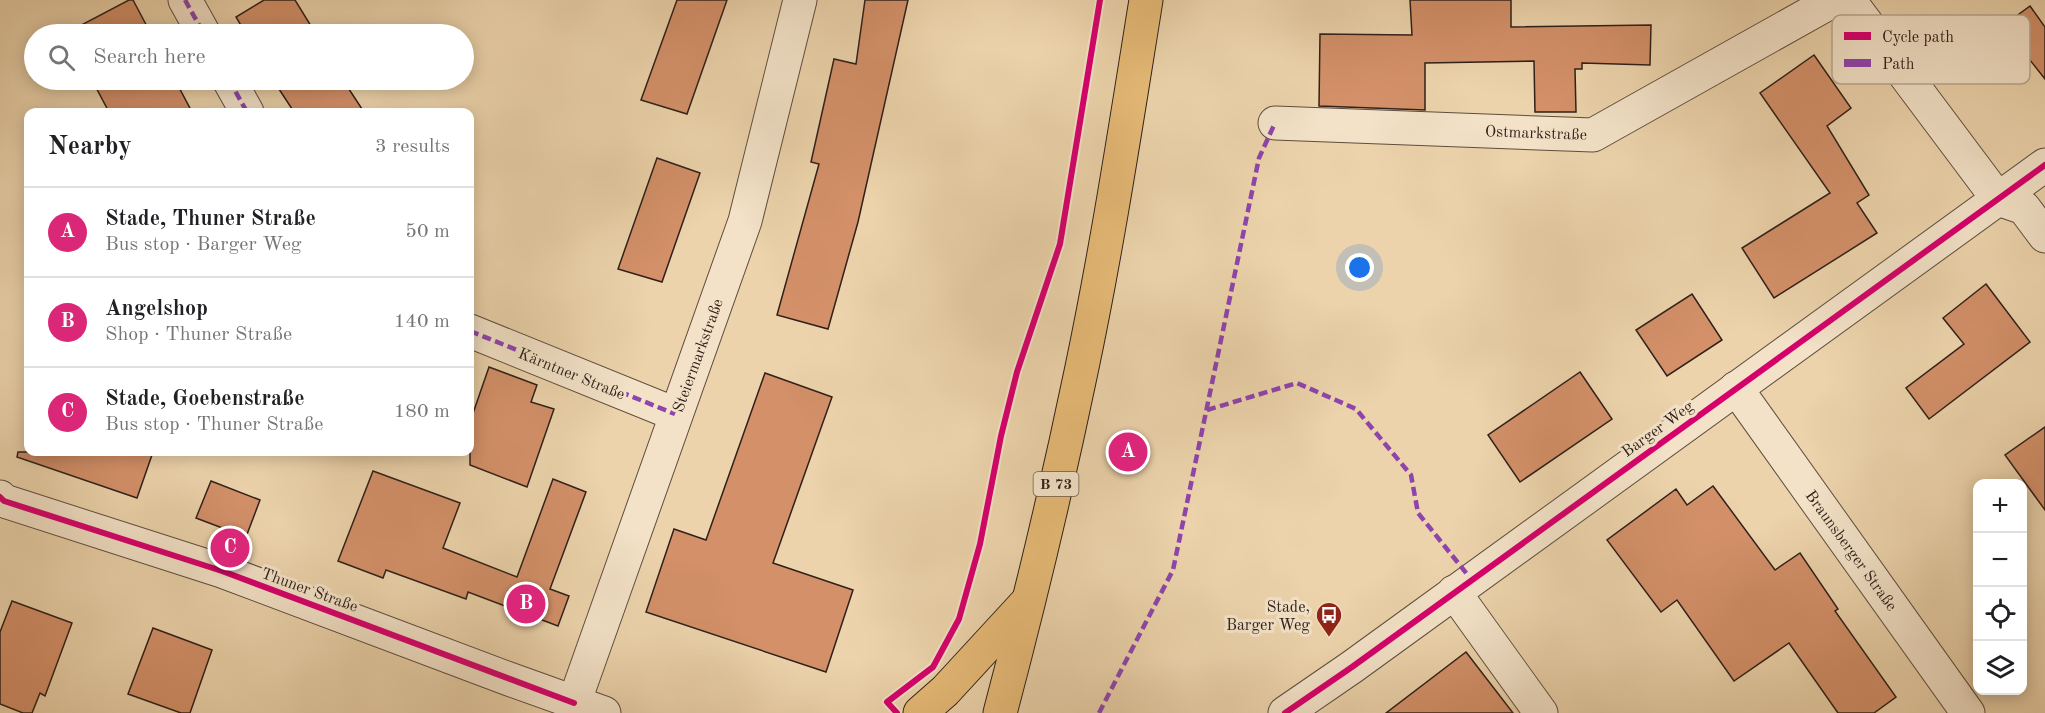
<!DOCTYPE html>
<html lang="en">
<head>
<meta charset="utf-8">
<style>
	:root { --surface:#fff; --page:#f2f2f2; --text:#202124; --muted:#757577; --line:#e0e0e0; --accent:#db2777 }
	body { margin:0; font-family:"Old Standard TT",serif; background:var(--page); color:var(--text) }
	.controls { position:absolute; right:18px; bottom:18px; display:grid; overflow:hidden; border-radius:12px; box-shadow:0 3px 15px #0003 }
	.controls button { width:54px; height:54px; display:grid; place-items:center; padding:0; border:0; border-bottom:2px solid var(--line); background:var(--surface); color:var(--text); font:30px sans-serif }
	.you { position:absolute; left:1360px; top:268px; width:21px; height:21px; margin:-15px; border:4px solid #fff; border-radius:50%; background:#1a73e8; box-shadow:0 0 0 9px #1a73e833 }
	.badge { display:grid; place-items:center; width:39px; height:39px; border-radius:50%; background:var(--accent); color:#fff; font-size:20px; font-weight:700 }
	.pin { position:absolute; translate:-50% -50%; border:3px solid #fff; box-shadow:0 2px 6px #0006 }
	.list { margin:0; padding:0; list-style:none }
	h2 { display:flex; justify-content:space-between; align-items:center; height:78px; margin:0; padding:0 24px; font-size:26px }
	h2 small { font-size:20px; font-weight:400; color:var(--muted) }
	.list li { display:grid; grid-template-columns:39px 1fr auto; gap:18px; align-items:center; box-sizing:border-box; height:90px; padding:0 24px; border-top:2px solid var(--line) }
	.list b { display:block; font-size:22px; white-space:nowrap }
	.list p { margin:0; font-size:20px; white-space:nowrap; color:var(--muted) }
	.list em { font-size:20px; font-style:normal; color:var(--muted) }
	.icon { flex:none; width:33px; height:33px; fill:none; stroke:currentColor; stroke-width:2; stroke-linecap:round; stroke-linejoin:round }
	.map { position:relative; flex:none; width:2045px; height:713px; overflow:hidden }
	.search { position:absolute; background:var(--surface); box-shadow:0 3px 15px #0003; left:24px; top:24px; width:450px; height:66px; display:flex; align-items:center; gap:15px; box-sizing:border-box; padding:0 21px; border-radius:33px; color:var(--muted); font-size:22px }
	.panel { position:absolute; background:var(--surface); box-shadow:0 3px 15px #0003; left:24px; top:108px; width:450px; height:348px; border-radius:12px }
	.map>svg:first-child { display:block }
</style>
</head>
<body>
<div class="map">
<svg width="2045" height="713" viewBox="0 0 2045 713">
	<rect width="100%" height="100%" fill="#ecd3ab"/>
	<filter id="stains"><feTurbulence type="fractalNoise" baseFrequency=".00333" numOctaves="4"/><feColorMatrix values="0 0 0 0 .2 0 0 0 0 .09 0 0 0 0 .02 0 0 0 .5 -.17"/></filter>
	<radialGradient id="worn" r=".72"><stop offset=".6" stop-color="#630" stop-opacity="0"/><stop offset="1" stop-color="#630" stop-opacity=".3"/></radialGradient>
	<g fill="#d39069" stroke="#2f201a" stroke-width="1.5">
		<path d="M 129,0 L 133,0 L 151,34 L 69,34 L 68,32 Z"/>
		<path d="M 264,0 L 295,0 L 316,34 L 246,34 L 236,17 Z"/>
		<path d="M 677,0 L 727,0 L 687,114 L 641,100 Z"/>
		<path d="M 865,0 L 908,0 L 858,222 L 828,329 L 777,315 L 819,164 L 811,162 L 834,59 L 856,64 Z"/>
		<path d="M 1410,0 L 1511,0 L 1511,27 L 1651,25 L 1650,65 L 1582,63 L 1582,69 L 1575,69 L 1576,112 L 1535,112 L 1534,61 L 1425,63 L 1425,110 L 1319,106 L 1320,34 L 1412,35 Z"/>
		<path d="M 2030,6 L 2045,27 L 2045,79 L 2003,26 Z"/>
		<path d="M 1814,55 L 1851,108 L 1827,126 L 1869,195 L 1857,203 L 1877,233 L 1774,298 L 1742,248 L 1830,193 L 1760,93 Z"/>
		<path d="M 92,80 L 175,80 L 192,112 L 109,112 Z"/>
		<path d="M 273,80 L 343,80 L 364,112 L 294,112 Z"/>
		<path d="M 657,158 L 700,173 L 662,282 L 618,269 Z"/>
		<path d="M 1986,284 L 2030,342 L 1929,419 L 1906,388 L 1964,344 L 1943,318 Z"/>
		<path d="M 1692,294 L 1722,340 L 1667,376 L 1636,330 Z"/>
		<path d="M 489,367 L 537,385 L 531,402 L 554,409 L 527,487 L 470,465 L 470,422 Z"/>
		<path d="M 1580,372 L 1612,419 L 1520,482 L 1488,435 Z"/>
		<path d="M 765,373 L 832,397 L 773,563 L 853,590 L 826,672 L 646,612 L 674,529 L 706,540 Z"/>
		<path d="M 2045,427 L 2045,510 L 2005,455 Z"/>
		<path d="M 18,452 L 153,452 L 137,498 L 17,457 Z"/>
		<path d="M 373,471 L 460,503 L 443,548 L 517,577 L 553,479 L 586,492 L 550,589 L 569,596 L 558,626 L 468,592 L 466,599 L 386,570 L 383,578 L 338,561 Z"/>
		<path d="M 211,481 L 260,500 L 246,537 L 196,518 Z"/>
		<path d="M 1713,486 L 1775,570 L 1800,553 L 1838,609 L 1835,611 L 1896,697 L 1874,713 L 1838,713 L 1789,643 L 1734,681 L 1677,600 L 1661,612 L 1607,540 L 1676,489 L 1687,505 Z"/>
		<path d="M 12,601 L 72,623 L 45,696 L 40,693 L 32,713 L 23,713 L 0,704 L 0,632 Z"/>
		<path d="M 153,628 L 212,650 L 190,713 L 181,713 L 128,694 Z"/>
		<path d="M 1466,652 L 1513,713 L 1386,713 Z"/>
	</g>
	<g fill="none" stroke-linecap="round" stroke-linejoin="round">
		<g stroke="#5e4d3e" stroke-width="35">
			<g id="minor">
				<path d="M 185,0 L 204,34"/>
				<path d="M 1849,0 L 1998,199 L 2024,208 L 2045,236"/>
				<path d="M 229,80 L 247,112"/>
				<path d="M 1275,123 L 1593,135 L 1834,0"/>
				<path d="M 470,331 L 675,414"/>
				<path d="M 1736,388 L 1968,713"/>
				<path d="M 0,497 L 4,501 L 222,571 L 509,679 L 604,713"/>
				<path d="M 1454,592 L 1541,713"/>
				<path d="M 574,703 L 745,221 L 800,0"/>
				<path d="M 1285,713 L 1352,667 L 2045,165"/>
			</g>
		</g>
		<g stroke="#2f201a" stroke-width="35">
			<g id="major">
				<path d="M 920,713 L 945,691 L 1027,602"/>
				<path d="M 1000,713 C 1030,600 1057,487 1081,372 C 1107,249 1126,124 1146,0"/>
			</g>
		</g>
		<use href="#minor" stroke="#f3e2c8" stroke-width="33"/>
		<use href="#major" stroke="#e6ba76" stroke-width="33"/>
		<g stroke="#8e44ad" stroke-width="4.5" stroke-dasharray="9 4.5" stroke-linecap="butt">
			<path d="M 185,0 L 204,34"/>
			<path d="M 229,80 L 247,112"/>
			<path d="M 470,331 L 675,414"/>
			<path d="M 1207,410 L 1297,383 L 1356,409 L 1411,475 L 1418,513 L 1471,579"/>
			<path d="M 1099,713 L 1173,570 L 1259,158 L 1275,123"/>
		</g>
		<g stroke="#f3e2c8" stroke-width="10">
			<g id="cycleway">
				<path d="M 0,497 L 4,501 L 222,571 L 574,703"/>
				<path d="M 897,713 L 887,702 L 933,667 L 959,619 L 980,544 L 1001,436 L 1017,372 L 1060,244 L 1100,0"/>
				<path d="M 1285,713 L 1352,667 L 2045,165"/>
			</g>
		</g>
		<use href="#cycleway" stroke="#d6006c" stroke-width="6"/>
	</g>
	<defs>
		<g id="bus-pin" transform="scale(1.35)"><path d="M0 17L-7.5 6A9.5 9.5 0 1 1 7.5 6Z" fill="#8f2418" stroke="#f3e2c8"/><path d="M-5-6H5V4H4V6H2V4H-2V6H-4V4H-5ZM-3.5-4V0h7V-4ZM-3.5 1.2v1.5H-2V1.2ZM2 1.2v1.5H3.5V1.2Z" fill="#fff"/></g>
	</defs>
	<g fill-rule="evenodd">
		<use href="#bus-pin" x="1329" y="615"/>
	</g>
	<g text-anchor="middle" stroke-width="6" stroke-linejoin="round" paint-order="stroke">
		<rect fill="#f3e2c8" stroke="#6a5a4e" stroke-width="1.5" x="1033.5" y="472" width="45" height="24" rx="4.5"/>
		<g font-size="15" font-weight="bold" fill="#2f201a">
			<text x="1056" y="489">B 73</text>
		</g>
		<g font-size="16" fill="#2f201a" stroke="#f3e2c8">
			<text transform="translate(1536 132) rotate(2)" y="6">Ostmarkstraße</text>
			<text transform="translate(697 355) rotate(-70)" y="6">Steiermarkstraße</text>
			<text transform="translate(572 373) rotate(22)" y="6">Kärntner Straße</text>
			<text transform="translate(1657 428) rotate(-36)" y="6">Barger Weg</text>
			<text transform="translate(1852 550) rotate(54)" y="6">Braunsberger Straße</text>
			<text transform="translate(310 589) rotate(20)" y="6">Thuner Straße</text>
		</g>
		<g font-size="16" fill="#2f201a" stroke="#f3e2c8" text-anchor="end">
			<text x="1310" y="612">Stade,<tspan x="1310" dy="18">Barger Weg</tspan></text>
		</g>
	</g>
	<rect x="1832" y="15" width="198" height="69" rx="9" fill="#f3e2c8" stroke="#b8a894" stroke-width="1.5"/>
	<rect x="1844" y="32" width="27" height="8" fill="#d6006c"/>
	<rect x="1844" y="59" width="27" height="8" fill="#8e44ad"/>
	<g font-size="16" fill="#2f201a">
		<text x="1882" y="42">Cycle path</text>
		<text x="1882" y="69">Path</text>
	</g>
	<rect width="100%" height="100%" filter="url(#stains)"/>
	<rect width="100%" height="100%" fill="url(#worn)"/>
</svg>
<div class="controls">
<button>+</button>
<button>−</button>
<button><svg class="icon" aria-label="locate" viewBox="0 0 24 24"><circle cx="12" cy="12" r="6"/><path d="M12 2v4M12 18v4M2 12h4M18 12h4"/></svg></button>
<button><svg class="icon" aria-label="layers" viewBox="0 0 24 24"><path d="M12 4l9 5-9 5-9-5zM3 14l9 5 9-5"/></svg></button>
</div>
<div class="you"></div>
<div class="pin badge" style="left:1128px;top:452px">A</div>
<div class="pin badge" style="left:526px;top:604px">B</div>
<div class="pin badge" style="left:230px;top:548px">C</div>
<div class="search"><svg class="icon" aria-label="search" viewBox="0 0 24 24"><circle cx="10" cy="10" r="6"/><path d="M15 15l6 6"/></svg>Search here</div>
<section class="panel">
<h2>Nearby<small>3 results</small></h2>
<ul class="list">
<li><span class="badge">A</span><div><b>Stade, Thuner Straße</b><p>Bus stop · Barger Weg</p></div><em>50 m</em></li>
<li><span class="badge">B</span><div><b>Angelshop</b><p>Shop · Thuner Straße</p></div><em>140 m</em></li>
<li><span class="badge">C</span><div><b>Stade, Goebenstraße</b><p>Bus stop · Thuner Straße</p></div><em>180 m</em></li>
</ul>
</section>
</div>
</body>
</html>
